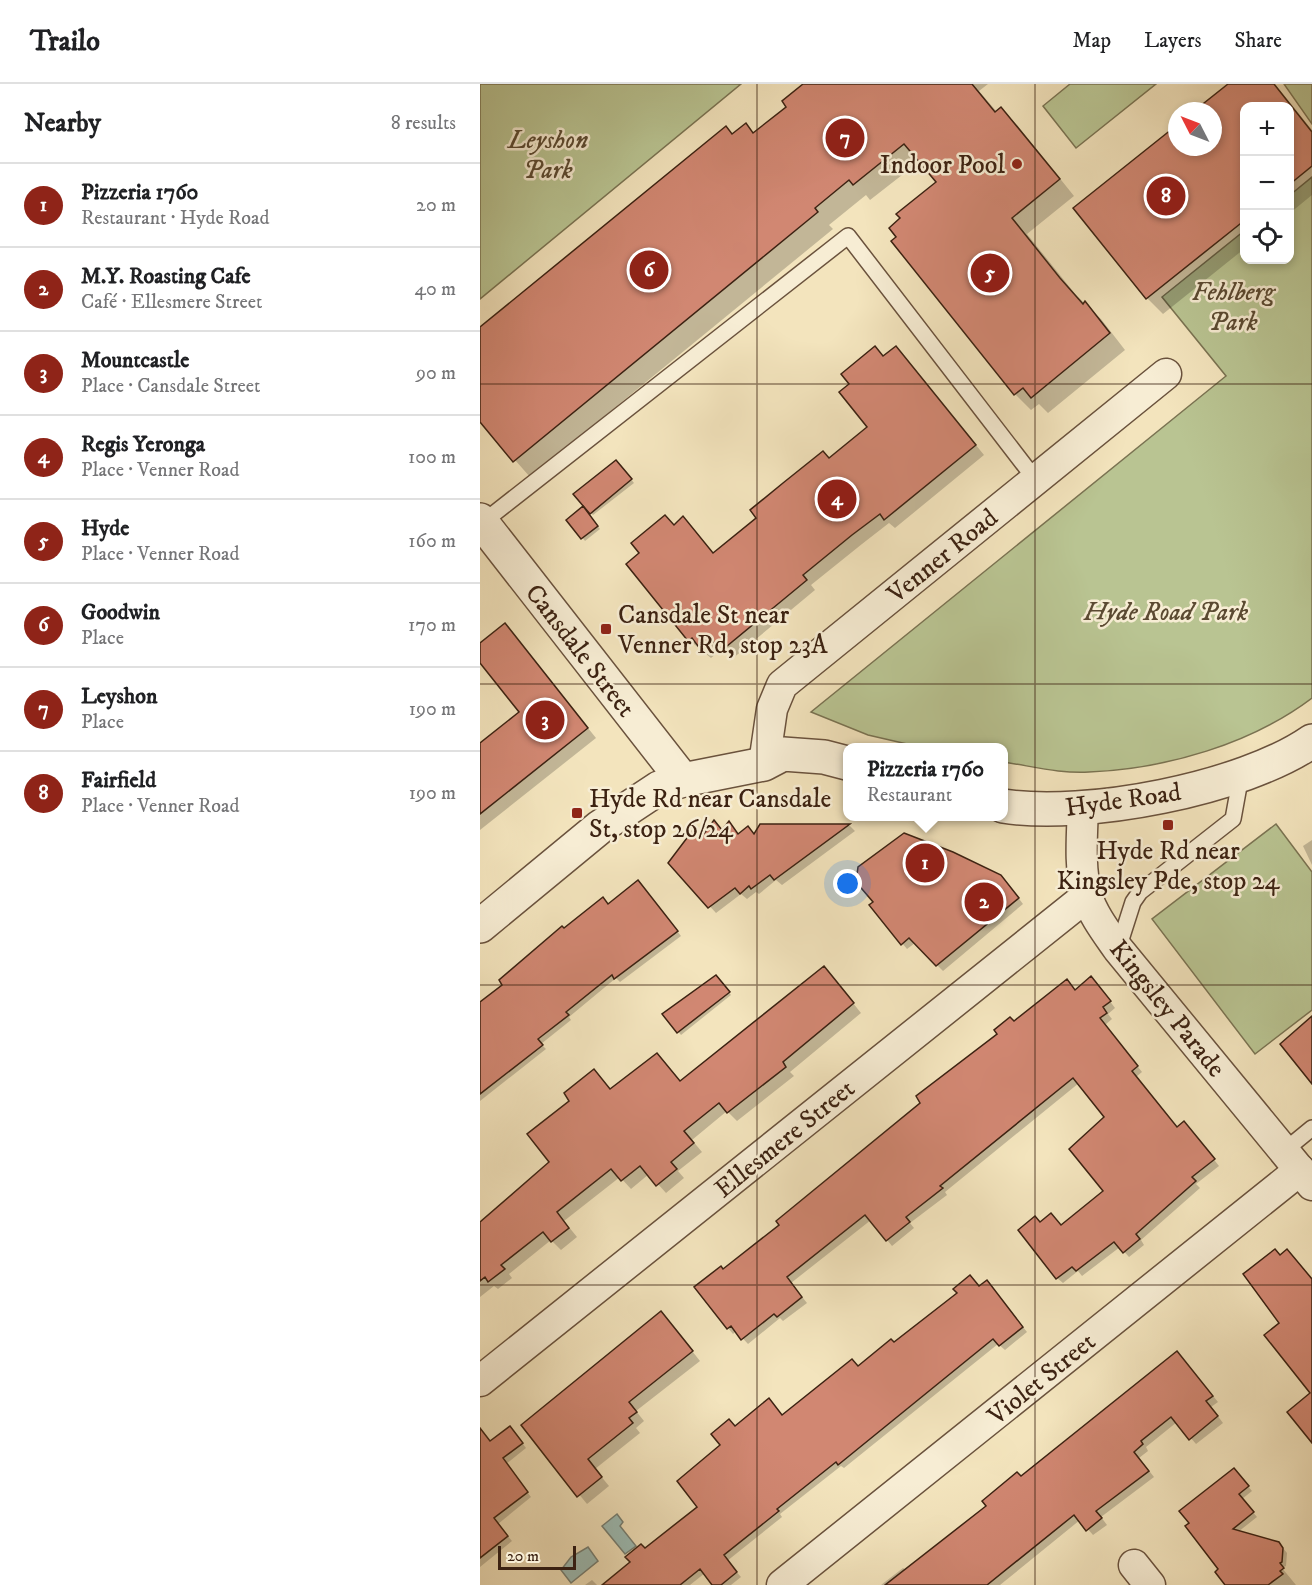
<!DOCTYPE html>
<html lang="en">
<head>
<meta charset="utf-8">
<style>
	:root { --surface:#fff; --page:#f6f6f6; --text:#202124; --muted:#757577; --line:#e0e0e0; --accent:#8f2418 }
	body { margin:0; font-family:"IM FELL DW Pica",serif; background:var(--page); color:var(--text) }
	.controls { position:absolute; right:18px; top:18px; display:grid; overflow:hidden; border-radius:12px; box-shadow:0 3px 9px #0003 }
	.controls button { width:54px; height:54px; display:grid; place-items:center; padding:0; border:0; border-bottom:2px solid var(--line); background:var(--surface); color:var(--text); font:30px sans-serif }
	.compass { position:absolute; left:688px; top:18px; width:54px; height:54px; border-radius:50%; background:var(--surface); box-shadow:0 3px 9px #0003; rotate:312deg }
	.scale { position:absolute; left:18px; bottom:15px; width:78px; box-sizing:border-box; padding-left:6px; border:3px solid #3c2212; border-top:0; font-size:16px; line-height:21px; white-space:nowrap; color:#3c2212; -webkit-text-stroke:4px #f7edd4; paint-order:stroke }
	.you { position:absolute; left:368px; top:800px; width:21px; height:21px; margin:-15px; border:4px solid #fff; border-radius:50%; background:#1a73e8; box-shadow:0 0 0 9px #1a73e833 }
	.badge { display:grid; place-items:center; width:39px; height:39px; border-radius:50%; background:var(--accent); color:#fff; font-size:20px; font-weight:700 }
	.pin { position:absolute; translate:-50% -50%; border:3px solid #fff; box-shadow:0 2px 6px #0006 }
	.popup { position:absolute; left:363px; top:659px; width:165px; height:78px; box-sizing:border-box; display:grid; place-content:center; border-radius:12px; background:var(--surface); filter:drop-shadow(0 2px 4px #0005); font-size:20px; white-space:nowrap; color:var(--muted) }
	.popup b { font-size:22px; color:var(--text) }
	.popup::after { content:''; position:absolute; left:50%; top:100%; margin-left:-12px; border:12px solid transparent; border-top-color:var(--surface) }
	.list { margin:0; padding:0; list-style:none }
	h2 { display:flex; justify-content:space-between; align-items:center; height:78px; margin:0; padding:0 24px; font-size:26px }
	h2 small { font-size:20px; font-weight:400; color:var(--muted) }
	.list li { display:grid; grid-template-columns:39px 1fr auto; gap:18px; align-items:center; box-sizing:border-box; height:84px; padding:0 24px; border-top:2px solid var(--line) }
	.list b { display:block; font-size:22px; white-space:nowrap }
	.list p { margin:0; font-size:20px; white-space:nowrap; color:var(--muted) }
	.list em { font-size:20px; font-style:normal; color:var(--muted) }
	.icon { flex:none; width:33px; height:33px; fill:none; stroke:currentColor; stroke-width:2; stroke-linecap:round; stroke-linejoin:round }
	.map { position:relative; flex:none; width:832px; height:1501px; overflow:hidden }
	header { display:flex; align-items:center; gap:36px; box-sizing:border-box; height:84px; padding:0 30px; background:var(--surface); border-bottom:2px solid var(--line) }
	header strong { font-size:28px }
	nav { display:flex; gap:33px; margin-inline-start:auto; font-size:21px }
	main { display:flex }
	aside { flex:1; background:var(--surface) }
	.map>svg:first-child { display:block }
</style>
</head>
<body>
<header>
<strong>Trailo</strong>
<nav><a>Map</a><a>Layers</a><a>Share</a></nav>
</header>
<main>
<aside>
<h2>Nearby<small>8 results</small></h2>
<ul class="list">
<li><span class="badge">1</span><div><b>Pizzeria 1760</b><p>Restaurant · Hyde Road</p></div><em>20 m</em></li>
<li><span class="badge">2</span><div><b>M.Y. Roasting Cafe</b><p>Café · Ellesmere Street</p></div><em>40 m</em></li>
<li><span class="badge">3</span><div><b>Mountcastle</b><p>Place · Cansdale Street</p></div><em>90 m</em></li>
<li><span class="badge">4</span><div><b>Regis Yeronga</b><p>Place · Venner Road</p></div><em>100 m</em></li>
<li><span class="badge">5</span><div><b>Hyde</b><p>Place · Venner Road</p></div><em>160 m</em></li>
<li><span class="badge">6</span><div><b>Goodwin</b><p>Place</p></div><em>170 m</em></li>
<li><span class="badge">7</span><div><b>Leyshon</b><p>Place</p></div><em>190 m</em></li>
<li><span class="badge">8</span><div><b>Fairfield</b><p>Place · Venner Road</p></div><em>190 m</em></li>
</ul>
</aside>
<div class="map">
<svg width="832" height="1501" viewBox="0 0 832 1501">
	<rect width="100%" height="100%" fill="#f3e4bd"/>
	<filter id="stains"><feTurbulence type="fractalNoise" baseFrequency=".00333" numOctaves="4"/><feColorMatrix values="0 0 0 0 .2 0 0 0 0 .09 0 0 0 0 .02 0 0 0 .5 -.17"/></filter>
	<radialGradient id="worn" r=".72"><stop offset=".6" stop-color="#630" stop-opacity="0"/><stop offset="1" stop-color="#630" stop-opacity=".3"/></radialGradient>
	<g fill="#b9c492" stroke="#7a7352" stroke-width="1.5">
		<path d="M 0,0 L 261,0 L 0,215 Z"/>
		<path d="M 590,0 L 676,0 L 596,64 L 563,22 Z"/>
		<path d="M 804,0 L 832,0 L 832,40 Z"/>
		<path d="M 832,93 L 832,614 C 771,660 686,685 609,688 C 582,690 551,682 523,678 L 523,664 L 440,663 L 388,651 L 331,628 L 746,292 L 682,213 L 764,147 L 764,176 L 810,176 L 810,111 Z"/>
		<path d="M 796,740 L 832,788 L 832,926 L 775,970 L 672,835 Z"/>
	</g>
	<g fill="#9dbeb7" stroke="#768075" stroke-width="1.5">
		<path d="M 137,1430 L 143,1438 L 140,1442 L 156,1462 L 145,1470 L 122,1442 Z"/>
		<path d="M 108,1463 L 118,1477 L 91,1499 L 81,1486 L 91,1473 Z"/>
	</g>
	<g fill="#0003">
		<path d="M 325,0 L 508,0 L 499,7 L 517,28 L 521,25 L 537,41 L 594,112 L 547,150 L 596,211 L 621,235 L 645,266 L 568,329 L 559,320 L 551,326 L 535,310 L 418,153 L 458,98 L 440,77 L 390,116 L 386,111 L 349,141 L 353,145 L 50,393 L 0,336 L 0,245 L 265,41 L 274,50 L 308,23 Z"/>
		<path d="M 750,0 L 795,0 L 832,46 L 832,111 L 810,129 L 810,22 L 764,22 L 764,165 L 683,230 L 667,214 L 697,63 L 733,63 L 733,27 L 717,27 Z"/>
		<path d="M 395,264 L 404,273 L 425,273 L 504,371 L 415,444 L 409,439 L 382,460 L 331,501 L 335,506 L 252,575 L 242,565 L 231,574 L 209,556 L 148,480 L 194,442 L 212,444 L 234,470 L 389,343 L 371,301 Z"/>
		<path d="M 139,380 L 154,399 L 113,431 L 111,429 Z"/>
		<path d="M 105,427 L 120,445 L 105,457 L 88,436 Z"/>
		<path d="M 25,541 L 116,654 L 0,746 L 0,661 L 41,628 L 0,576 L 0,561 Z"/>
		<path d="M 281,742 L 370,742 L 375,747 L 302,801 L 296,796 L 279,810 L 276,808 L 267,815 L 261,810 L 236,829 L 190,779 L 221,756 L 243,747 L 255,745 L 259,751 L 274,751 Z"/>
		<path d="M 832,756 L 832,781 L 823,762 Z"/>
		<path d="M 527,799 L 543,820 L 463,887 L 435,859 L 427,865 L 391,822 Z"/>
		<path d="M 162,802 L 201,852 L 140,898 L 136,894 L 89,933 L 91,936 L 61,960 L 66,965 L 0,1017 L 0,920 L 84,846 Z"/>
		<path d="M 352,893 L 381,929 L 310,988 L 314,992 L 257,1037 L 247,1027 L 212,1056 L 222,1068 L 198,1087 L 204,1094 L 186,1109 L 169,1090 L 151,1105 L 140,1093 L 84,1137 L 97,1153 L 81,1166 L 71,1156 L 29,1190 L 32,1194 L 18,1205 L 14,1202 L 0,1213 L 0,1139 L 71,1078 L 92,1017 L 114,987 L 131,1007 L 200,998 Z"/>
		<path d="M 239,896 L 251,911 L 201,951 L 184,930 Z"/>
		<path d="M 617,900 L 635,924 L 628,930 L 632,935 L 625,941 L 662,988 L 656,993 L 697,1044 L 709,1044 L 739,1082 L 716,1100 L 720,1104 L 661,1156 L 664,1161 L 649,1173 L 640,1163 L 602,1192 L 598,1187 L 583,1199 L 577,1194 L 561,1139 L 581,1143 L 625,1108 L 626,1034 L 599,999 L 465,1108 L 467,1111 L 430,1139 L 434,1144 L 412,1162 L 391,1136 L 311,1199 L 327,1219 L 303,1237 L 300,1234 L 268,1260 L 256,1247 L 253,1250 L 248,1244 L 243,1187 L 301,1141 L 534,939 L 596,907 Z"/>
		<path d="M 511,1203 L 547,1248 L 525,1266 L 518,1260 L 364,1384 L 361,1382 L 300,1430 L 302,1433 L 247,1477 L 261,1493 L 251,1501 L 234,1501 L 225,1489 L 210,1501 L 124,1501 L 219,1423 L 242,1362 L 255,1343 L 302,1332 L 500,1204 Z"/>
		<path d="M 189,1238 L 220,1277 L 156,1327 L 164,1337 L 156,1344 L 160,1349 L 115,1385 L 129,1402 L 107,1420 L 43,1342 Z"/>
		<path d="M 703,1275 L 738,1318 L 731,1323 L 743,1339 L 716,1360 L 697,1338 L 666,1363 L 668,1367 L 659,1374 L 674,1393 L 621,1433 L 627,1441 L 613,1451 L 600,1436 L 520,1501 L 401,1501 L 423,1484 L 426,1486 L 541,1394 Z"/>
		<path d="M 34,1348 L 46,1364 L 26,1380 L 51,1413 L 18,1440 L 32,1457 L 0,1483 L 0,1367 Z"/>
		<path d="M 758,1390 L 772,1407 L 762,1415 L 777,1433 L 758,1448 L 803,1464 L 807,1469 L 806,1482 L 802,1484 L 816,1501 L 747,1501 L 737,1488 L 740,1486 Z"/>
		<path d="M 112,1496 L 117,1501 L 105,1501 Z"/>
	</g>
	<g fill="#d18772" stroke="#3c2212" stroke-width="1.5">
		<path d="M 323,0 L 492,0 L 515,28 L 521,23 L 580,95 L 532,134 L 580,194 L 603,220 L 605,217 L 630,249 L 551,314 L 543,304 L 534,311 L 411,157 L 416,153 L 409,144 L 420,134 L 416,130 L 456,98 L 424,60 L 373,101 L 369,96 L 335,124 L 338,128 L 33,378 L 0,338 L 0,243 L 246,42 L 252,50 L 266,39 L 273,49 L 306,23 L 302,17 Z"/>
		<path d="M 748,0 L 794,0 L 832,48 L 832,82 L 810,100 L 810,22 L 765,22 L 765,136 L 666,215 L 593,124 L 697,41 L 697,63 L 733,63 L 733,27 L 714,27 Z"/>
		<path d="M 395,262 L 403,272 L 416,262 L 496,361 L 404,436 L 400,430 L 372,451 L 323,491 L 327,496 L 241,567 L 232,556 L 221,566 L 212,554 L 208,557 L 146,480 L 159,469 L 151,459 L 185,431 L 194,441 L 203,432 L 233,469 L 276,434 L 270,426 L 303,399 L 343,367 L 349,374 L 387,343 L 359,308 L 369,300 L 361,290 Z"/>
		<path d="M 136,376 L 152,395 L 110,430 L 93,410 Z"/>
		<path d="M 103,422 L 118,442 L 101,455 L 86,436 Z"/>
		<path d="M 25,539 L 108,644 L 0,730 L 0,659 L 39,628 L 0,579 L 0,559 Z"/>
		<path d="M 234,736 L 242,746 L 249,737 L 258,750 L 268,742 L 274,750 L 280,740 L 370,740 L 294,796 L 290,791 L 271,805 L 269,802 L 260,810 L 255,804 L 228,824 L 188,779 L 213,746 L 220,755 Z"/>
		<path d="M 424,749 L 473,768 L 521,791 L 539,814 L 456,882 L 429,854 L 421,861 L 389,821 L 393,818 L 376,798 L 378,783 Z"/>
		<path d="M 158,796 L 198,847 L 134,895 L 132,891 L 86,928 L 89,931 L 58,955 L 63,961 L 0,1010 L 0,918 L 22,901 L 19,896 L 82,842 L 84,844 L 123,813 L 128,820 Z"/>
		<path d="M 344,882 L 374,919 L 303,978 L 306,983 L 247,1029 L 239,1019 L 204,1047 L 214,1059 L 191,1078 L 197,1085 L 176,1102 L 160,1082 L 141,1097 L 131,1085 L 77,1128 L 89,1144 L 71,1158 L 63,1148 L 21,1181 L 25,1185 L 8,1198 L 5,1193 L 0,1197 L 0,1138 L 69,1078 L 47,1050 L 89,1017 L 84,1009 L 114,985 L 130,1005 L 177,969 L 200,997 Z"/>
		<path d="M 236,891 L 250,908 L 197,949 L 182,930 Z"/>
		<path d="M 611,892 L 631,917 L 623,923 L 627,929 L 620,934 L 658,982 L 652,987 L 697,1043 L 704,1037 L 735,1075 L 712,1093 L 716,1097 L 656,1150 L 660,1155 L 643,1169 L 634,1158 L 596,1187 L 592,1183 L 576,1195 L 538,1146 L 555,1132 L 560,1138 L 571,1129 L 581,1141 L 623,1107 L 589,1065 L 624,1033 L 593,994 L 460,1102 L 463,1104 L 426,1133 L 430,1138 L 406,1157 L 385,1131 L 307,1193 L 322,1213 L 297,1233 L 294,1230 L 261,1256 L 251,1242 L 247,1245 L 214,1203 L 241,1182 L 243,1185 L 299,1141 L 296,1137 L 440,1019 L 436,1012 L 517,950 L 514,946 L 530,933 L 534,937 L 587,895 L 595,906 Z"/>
		<path d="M 832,932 L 832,1000 L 800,960 Z"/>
		<path d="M 795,1165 L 800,1171 L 807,1165 L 832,1195 L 832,1359 L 807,1328 L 830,1309 L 784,1251 L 799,1239 L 763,1190 Z"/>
		<path d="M 490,1191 L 499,1202 L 507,1196 L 543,1243 L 519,1262 L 513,1255 L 358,1381 L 356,1378 L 297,1425 L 299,1427 L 244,1471 L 257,1488 L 241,1501 L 232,1501 L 220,1485 L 200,1501 L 122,1501 L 150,1478 L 145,1473 L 161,1460 L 165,1464 L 217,1423 L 197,1397 L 240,1361 L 231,1350 L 249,1335 L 255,1342 L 289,1314 L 302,1331 L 372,1275 L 378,1282 L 411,1255 L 414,1258 L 477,1209 L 473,1205 Z"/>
		<path d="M 181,1227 L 213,1267 L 149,1318 L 157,1328 L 149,1334 L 153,1339 L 108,1375 L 122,1393 L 97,1413 L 41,1341 Z"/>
		<path d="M 697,1267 L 733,1312 L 726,1317 L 738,1332 L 709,1356 L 691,1333 L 661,1357 L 663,1360 L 654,1368 L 669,1387 L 616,1427 L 622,1434 L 606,1447 L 594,1431 L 507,1501 L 405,1501 L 506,1422 L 502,1417 L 537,1388 L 541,1392 Z"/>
		<path d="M 30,1342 L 43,1359 L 23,1374 L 48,1408 L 14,1434 L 28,1452 L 0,1474 L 0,1344 L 10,1357 Z"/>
		<path d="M 754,1384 L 769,1402 L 759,1410 L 774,1428 L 753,1445 L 799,1458 L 803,1464 L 802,1478 L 800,1479 L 804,1484 L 800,1487 L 803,1490 L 788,1501 L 745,1501 L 735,1488 L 738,1485 L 705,1442 L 709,1439 L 699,1427 Z"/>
	</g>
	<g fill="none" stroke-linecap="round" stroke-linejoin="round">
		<g stroke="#6a523d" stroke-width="18">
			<g id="service">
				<path d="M 2,439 L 368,152 L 555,395"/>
				<path d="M 638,865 L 653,818 L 660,808 L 753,735 L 761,691"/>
				<path d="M 804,1067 L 832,1044"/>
			</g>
		</g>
		<g stroke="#6a523d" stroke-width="33">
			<g id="minor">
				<path d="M 284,680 L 292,625 L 302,601 L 686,290"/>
				<path d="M 603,723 C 602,752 599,784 607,812 C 613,831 627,849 638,865 L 832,1101"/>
				<path d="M 0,1297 L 607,812"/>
				<path d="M 654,1481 L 670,1501"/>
				<path d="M 302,1501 L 820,1086"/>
			</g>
		</g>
		<g stroke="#6a523d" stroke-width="36">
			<g id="tertiary">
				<path d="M 0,436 L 203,696"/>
				<path d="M 523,722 C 605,735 763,705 832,657"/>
				<path d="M 0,842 L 120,743 L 179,704 L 203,696 L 284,680 L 303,670 L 344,673 L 367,679"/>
			</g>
		</g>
		<use href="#service" stroke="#f7edd4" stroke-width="15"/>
		<use href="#minor" stroke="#f7edd4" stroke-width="30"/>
		<use href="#tertiary" stroke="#f7edd4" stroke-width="33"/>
	</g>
	<path fill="none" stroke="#3c2212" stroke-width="1.5" stroke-opacity="0.55" d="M 277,0 L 277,1501M 555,0 L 555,1501M 0,300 L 832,300M 0,600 L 832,600M 0,901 L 832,901M 0,1201 L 832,1201"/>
	<g fill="#8f2418" stroke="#f7edd4" stroke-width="2">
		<circle cx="537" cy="80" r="6"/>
		<rect x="120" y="539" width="12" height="12" rx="3"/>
		<rect x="91" y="723" width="12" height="12" rx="3"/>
		<rect x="682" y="735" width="12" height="12" rx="3"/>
	</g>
	<g text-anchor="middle" stroke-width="5" stroke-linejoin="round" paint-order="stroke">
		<g font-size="26" font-style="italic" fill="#5b4a32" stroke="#f7edd4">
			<text x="68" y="64">Leyshon<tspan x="68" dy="30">Park</tspan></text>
			<text x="753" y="216">Fehlberg<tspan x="753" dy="30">Park</tspan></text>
			<text x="686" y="536">Hyde Road Park</text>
		</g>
		<g font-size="26" fill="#3c2212" stroke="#f7edd4" text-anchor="start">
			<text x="525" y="89" text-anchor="end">Indoor Pool</text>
			<text x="138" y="539">Cansdale St near<tspan x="138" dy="30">Venner Rd, stop 23A</tspan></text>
			<text x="109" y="723">Hyde Rd near Cansdale<tspan x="109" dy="30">St, stop 26/24</tspan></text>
			<text x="688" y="775" text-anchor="middle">Hyde Rd near<tspan x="688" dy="30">Kingsley Pde, stop 24</tspan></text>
		</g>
		<g font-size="26" fill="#3c2212" stroke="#f7edd4">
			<text transform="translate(462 471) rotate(-39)" y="9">Venner Road</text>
			<text transform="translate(101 566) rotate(52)" y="9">Cansdale Street</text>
			<text transform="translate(643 715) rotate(-8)" y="9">Hyde Road</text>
			<text transform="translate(688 924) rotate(51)" y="9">Kingsley Parade</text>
			<text transform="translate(304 1054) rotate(-39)" y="9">Ellesmere Street</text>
			<text transform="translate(561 1294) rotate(-39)" y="9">Violet Street</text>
		</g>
	</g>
	<rect width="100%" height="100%" filter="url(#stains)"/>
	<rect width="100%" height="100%" fill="url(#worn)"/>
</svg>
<div class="controls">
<button>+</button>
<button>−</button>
<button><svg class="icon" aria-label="locate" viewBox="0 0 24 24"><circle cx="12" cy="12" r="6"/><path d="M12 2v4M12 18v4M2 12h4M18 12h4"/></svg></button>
</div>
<svg class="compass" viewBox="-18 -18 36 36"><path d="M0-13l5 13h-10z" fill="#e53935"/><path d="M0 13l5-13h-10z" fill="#757577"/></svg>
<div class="scale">20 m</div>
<div class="you"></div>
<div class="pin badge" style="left:445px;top:779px">1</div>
<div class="popup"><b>Pizzeria 1760</b>Restaurant</div>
<div class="pin badge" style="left:504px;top:818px">2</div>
<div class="pin badge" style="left:65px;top:636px">3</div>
<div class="pin badge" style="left:357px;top:415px">4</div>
<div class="pin badge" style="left:510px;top:189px">5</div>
<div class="pin badge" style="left:169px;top:186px">6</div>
<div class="pin badge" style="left:365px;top:54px">7</div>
<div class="pin badge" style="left:686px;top:112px">8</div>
</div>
</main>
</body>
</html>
